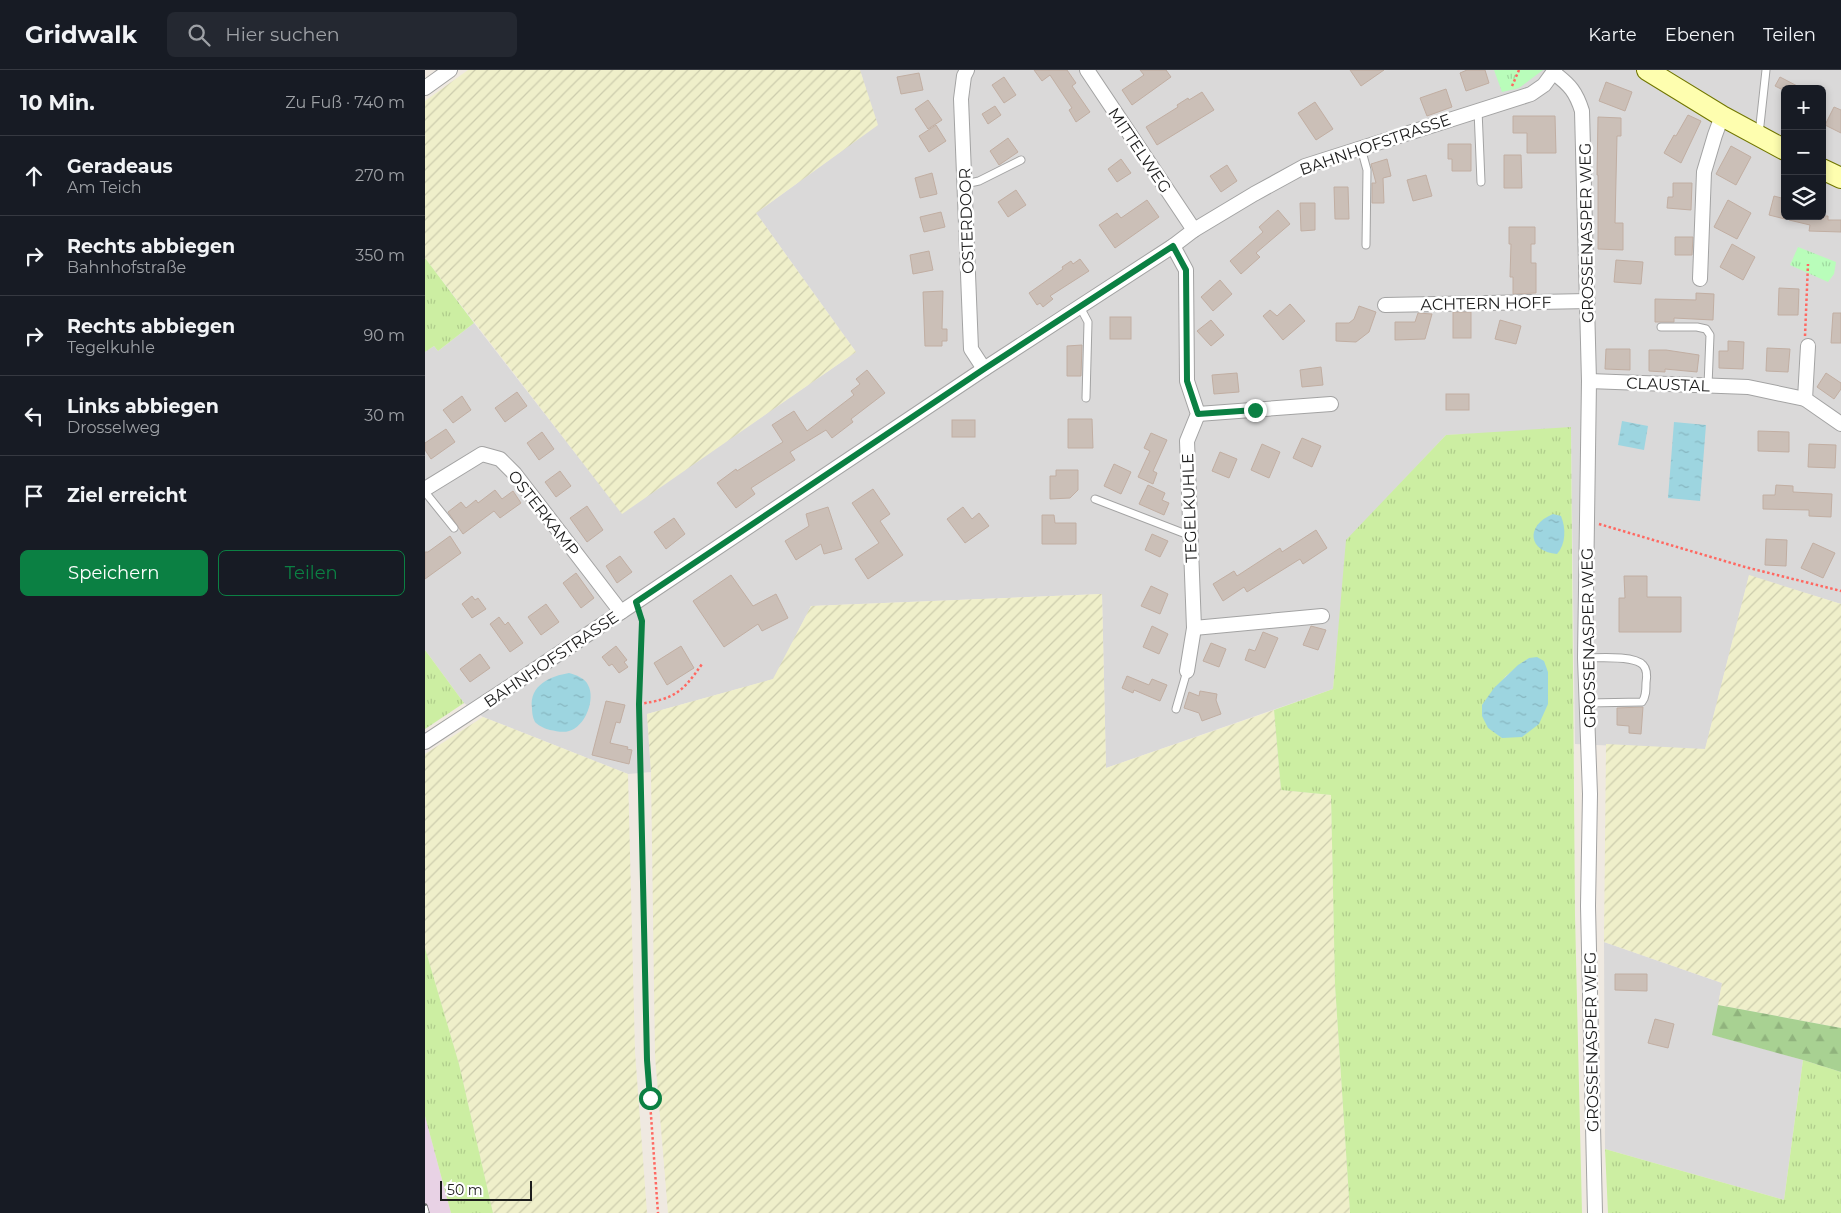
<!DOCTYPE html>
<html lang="de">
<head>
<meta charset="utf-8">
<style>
	:root { --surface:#171b24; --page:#242831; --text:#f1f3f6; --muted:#9ea1a6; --line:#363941; --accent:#0b8043 }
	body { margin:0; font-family:Montserrat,sans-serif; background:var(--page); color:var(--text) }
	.controls { position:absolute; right:15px; top:15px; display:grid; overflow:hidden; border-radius:8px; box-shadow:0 2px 8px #0003 }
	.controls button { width:45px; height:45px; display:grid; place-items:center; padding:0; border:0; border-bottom:1px solid var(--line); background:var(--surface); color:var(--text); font:25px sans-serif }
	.scale { position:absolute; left:15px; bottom:12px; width:92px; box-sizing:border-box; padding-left:5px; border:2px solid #1c1c1c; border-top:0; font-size:14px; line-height:18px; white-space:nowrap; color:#1c1c1c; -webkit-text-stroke:4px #fff; paint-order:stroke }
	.stop { position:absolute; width:15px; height:15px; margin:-11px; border:4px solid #0b8043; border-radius:50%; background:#fff }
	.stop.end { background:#0b8043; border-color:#fff; box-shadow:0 1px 5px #0008 }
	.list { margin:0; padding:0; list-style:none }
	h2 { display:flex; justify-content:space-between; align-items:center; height:65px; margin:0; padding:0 20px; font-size:21px }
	h2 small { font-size:16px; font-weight:400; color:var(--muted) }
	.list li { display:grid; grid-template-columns:32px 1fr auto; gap:15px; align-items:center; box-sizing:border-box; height:80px; padding:0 20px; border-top:1px solid var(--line) }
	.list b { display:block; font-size:19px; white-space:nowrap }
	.list p { margin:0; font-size:16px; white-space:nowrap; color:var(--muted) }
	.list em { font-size:16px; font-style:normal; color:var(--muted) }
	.actions { display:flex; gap:10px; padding:15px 20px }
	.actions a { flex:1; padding:11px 0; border:1px solid var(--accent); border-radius:8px; text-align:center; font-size:18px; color:var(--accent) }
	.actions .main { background:var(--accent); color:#fff }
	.icon { flex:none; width:28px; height:28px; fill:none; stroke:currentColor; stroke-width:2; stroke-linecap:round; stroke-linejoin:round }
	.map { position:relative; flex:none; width:1416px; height:1143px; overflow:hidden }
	header { display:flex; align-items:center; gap:30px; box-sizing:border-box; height:70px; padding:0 25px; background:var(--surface); border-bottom:1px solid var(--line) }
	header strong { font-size:24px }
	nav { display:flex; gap:28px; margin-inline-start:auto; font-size:18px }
	.search { width:350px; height:45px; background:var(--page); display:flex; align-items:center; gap:12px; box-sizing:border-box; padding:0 18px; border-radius:8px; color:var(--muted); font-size:19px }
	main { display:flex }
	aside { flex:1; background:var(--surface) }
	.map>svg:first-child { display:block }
</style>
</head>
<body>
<header>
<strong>Gridwalk</strong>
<div class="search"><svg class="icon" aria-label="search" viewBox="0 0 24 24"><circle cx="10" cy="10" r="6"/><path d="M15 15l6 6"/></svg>Hier suchen</div>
<nav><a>Karte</a><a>Ebenen</a><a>Teilen</a></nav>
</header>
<main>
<aside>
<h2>10 Min.<small>Zu Fuß · 740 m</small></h2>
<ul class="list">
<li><svg class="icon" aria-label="ahead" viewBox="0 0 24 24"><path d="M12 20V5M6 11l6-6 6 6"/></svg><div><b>Geradeaus</b><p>Am Teich</p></div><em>270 m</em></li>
<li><svg class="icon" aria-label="right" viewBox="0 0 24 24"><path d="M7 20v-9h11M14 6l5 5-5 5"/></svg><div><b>Rechts abbiegen</b><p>Bahnhofstraße</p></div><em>350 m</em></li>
<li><svg class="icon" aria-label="right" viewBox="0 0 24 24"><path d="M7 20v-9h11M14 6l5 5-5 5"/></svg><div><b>Rechts abbiegen</b><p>Tegelkuhle</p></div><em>90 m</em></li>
<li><svg class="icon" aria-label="left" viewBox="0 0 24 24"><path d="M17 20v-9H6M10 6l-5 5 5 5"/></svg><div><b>Links abbiegen</b><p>Drosselweg</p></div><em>30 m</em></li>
<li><svg class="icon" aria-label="arrive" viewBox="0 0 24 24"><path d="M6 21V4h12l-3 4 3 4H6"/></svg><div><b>Ziel erreicht</b></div></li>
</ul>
<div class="actions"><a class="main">Speichern</a><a>Teilen</a></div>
</aside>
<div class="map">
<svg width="1416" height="1143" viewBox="0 0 1416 1143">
	<defs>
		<pattern id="farmland-furrows" width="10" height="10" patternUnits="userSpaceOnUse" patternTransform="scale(1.25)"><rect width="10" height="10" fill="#efefca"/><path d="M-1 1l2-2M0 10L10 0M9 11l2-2" fill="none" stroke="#ccccad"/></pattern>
		<pattern id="grass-tufts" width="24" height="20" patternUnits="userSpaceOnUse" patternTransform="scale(1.25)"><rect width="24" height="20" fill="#cceea2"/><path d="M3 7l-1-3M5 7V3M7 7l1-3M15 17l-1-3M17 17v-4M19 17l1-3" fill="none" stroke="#afcc8b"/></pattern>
		<pattern id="forest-firs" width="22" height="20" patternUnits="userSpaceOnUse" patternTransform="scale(1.25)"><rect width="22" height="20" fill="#a8d192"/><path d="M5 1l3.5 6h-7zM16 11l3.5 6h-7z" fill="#90b37d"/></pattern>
		<pattern id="park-tufts" width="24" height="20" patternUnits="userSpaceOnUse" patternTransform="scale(1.25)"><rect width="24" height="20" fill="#b9fdba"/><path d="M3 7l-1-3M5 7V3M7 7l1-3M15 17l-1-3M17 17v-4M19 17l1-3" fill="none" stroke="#9ed89f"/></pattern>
		<pattern id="water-ripples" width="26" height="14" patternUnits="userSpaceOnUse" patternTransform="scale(1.25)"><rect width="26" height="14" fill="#9dd5e0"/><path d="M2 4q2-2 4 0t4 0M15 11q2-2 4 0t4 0" fill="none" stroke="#87b6c0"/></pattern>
	</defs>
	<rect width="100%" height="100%" fill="#efe9e1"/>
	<g fill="#dad9d9" fill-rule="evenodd">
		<path d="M 435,0 L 1416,0 L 1416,534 L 1324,506 L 1280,680 L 1150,674 L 1146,360 L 1021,365 L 922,470 L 908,619 L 681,698 L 677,524 L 386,536 L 349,609 L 222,644 L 226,702 L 203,704 L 58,647 L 39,633 L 0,580 L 0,282 L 9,276 L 13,281 L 49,253 L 197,443 L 431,282 L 331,143 L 452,55 ZM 1360,19 L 1397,19 L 1397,146 L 1360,146 Z"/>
		<path d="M 1179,872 L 1297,913 L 1288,965 L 1378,990 L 1359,1130 L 1180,1079 Z"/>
	</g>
	<path fill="#e8d2e5" d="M 0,1046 L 26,1143 L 0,1143 Z"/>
	<g fill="url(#farmland-furrows)">
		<path d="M 43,0 L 435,0 L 453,55 L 331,143 L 431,282 L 197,444 L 0,188 L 0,31 Z"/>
		<path d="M 1324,505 L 1416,534 L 1416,958 L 1293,935 L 1297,913 L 1179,872 L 1181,674 L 1280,679 Z"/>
		<path d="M 677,524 L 681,698 L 849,640 L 856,720 L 906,725 L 910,915 L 925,1143 L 243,1143 L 230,986 L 226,702 L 222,644 L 348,609 L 386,536 Z"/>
		<path d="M 58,647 L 203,704 L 210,982 L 222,1143 L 68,1143 L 34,994 L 0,878 L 0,684 Z"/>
	</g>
	<g fill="url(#grass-tufts)" fill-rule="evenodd">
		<path d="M 0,188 L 49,253 L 13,281 L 9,276 L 0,282 Z"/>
		<path d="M 1146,357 L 1150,845 L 1157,1143 L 925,1143 L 910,915 L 906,725 L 856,720 L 849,640 L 908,619 L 921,470 L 1021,365 ZM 1104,588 L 1057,635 L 1081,606 Z"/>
		<path d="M 0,580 L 39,633 L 0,659 Z"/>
		<path d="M 0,878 L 34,994 L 68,1143 L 26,1143 L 0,1046 Z"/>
		<path d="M 1378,990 L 1416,1002 L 1416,1143 L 1183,1143 L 1180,1079 L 1359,1130 Z"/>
	</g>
	<path fill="url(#forest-firs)" d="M 1293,935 L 1416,958 L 1416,1002 L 1378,990 L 1287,965 Z"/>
	<g fill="url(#park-tufts)">
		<path d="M 1069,0 L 1118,0 L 1094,18 L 1077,22 Z"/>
		<path d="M 1373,177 L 1411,192 L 1409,204 L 1403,212 L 1365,195 Z"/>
	</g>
	<g fill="url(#water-ripples)">
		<path d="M 1197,351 L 1223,356 L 1219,380 L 1193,375 Z"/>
		<path d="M 1249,352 L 1281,355 L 1275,431 L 1243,428 Z"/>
		<path d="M 1128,444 L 1136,446 C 1141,458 1141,474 1132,484 C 1104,482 1099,456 1128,444 Z"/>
		<path d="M 1112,587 L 1119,591 L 1123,602 L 1123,634 L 1114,654 L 1097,667 L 1077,668 L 1063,658 L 1057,646 L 1057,635 L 1069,618 L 1093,595 L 1104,588 Z"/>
		<path d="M 144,603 C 151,605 160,608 163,615 C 171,629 160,657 144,661 C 138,663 131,661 125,660 C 121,659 114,656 111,653 C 108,650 107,643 107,638 C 104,615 126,606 144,603 Z"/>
	</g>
	<g fill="#cbbfb7" stroke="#c1aea2">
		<path d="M 609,0 L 642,0 L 651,13 L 647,16 L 665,42 L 651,52 L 644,40 L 647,38 L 625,5 L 617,11 Z"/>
		<path d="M 715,0 L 741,0 L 746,7 L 707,35 L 697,20 L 719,5 Z"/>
		<path d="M 925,0 L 959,0 L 936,16 Z"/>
		<path d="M 1042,0 L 1060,0 L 1064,13 L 1041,21 L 1035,3 Z"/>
		<path d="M 494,3 L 498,20 L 476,24 L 472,7 Z"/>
		<path d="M 579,7 L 591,25 L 579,33 L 567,15 Z"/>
		<path d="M 1355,7 L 1378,19 L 1356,19 L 1350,16 Z"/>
		<path d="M 1181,12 L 1207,22 L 1200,41 L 1174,31 Z"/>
		<path d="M 1021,19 L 1027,37 L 1002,46 L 995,28 Z"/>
		<path d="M 777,22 L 789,40 L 732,75 L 721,57 L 753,37 L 752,35 L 763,28 L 764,30 Z"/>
		<path d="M 503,30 L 517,50 L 503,59 L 490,39 Z"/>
		<path d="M 890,32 L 908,59 L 891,70 L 873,43 Z"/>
		<path d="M 570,36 L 576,45 L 563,54 L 557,44 Z"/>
		<path d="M 1409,37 L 1416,40 L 1416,63 L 1400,55 Z"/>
		<path d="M 1263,45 L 1276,51 L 1256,93 L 1239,83 L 1249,65 L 1251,66 Z"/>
		<path d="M 1088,46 L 1130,46 L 1131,83 L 1102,83 L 1102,63 L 1088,63 Z"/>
		<path d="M 1173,47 L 1196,48 L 1196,66 L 1192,66 L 1190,153 L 1198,153 L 1198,180 L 1173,179 L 1173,105 L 1172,105 Z"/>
		<path d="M 511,55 L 521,71 L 504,82 L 494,66 Z"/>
		<path d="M 583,68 L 593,82 L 574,95 L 565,81 Z"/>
		<path d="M 1023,74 L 1046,74 L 1046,101 L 1027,101 L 1027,89 L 1023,89 Z"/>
		<path d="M 1306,76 L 1326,87 L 1311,115 L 1291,104 Z"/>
		<path d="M 1079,85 L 1096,85 L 1097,118 L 1079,118 Z"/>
		<path d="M 696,89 L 706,103 L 692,112 L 683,99 Z"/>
		<path d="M 962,89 L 966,106 L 958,108 L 959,133 L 947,133 L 947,113 L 951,113 L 946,94 Z"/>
		<path d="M 802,95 L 812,111 L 796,122 L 785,106 Z"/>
		<path d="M 507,103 L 512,124 L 495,128 L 490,108 Z"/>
		<path d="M 1001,105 L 1007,126 L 988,131 L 982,110 Z"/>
		<path d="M 1248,113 L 1267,113 L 1266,140 L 1242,138 L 1243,127 L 1248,127 Z"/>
		<path d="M 909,117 L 923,117 L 924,149 L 910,149 Z"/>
		<path d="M 591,120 L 601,135 L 583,147 L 573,132 Z"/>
		<path d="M 1349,126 L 1360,129 L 1360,149 L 1344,145 Z"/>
		<path d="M 722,130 L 734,147 L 690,178 L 674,155 L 692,143 L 696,148 Z"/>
		<path d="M 1303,130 L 1326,143 L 1312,169 L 1289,157 Z"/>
		<path d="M 875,133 L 890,133 L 890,160 L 876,161 Z"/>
		<path d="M 853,140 L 865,154 L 831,183 L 835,187 L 816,204 L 805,191 L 838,162 L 834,157 Z"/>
		<path d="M 516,142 L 520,157 L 499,162 L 495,147 Z"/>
		<path d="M 1364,146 L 1403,146 L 1403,150 L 1416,150 L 1416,162 L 1384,161 L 1385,155 L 1364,150 Z"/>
		<path d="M 1084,157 L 1110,157 L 1110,174 L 1106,174 L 1106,193 L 1111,193 L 1111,223 L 1088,224 L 1088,207 L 1085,207 L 1086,174 L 1084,174 Z"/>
		<path d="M 1250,167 L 1268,167 L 1267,185 L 1250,185 Z"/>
		<path d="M 1307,174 L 1330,187 L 1318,210 L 1295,197 Z"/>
		<path d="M 504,181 L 508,200 L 488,204 L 485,185 Z"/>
		<path d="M 655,189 L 664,201 L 625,226 L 628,229 L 618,237 L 615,233 L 612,235 L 604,223 L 638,199 L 637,197 L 646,191 L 648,194 Z"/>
		<path d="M 1191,190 L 1218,192 L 1216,214 L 1189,212 Z"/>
		<path d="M 795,210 L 807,224 L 788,241 L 776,227 Z"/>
		<path d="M 1354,218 L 1374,219 L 1373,245 L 1353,245 Z"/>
		<path d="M 518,221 L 517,259 L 522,259 L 522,271 L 517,271 L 517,276 L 500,276 L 498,222 Z"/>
		<path d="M 1271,223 L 1289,224 L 1288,250 L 1249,248 L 1249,252 L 1230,252 L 1230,229 L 1271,230 Z"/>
		<path d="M 865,234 L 880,251 L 858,270 L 838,246 L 845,240 L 852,246 Z"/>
		<path d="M 934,236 L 951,242 L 944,262 L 931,272 L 911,271 L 911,253 L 924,253 L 929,249 Z"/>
		<rect x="1028" y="242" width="18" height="26"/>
		<path d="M 993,243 L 1007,244 L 1000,269 L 970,270 L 970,252 L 990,252 Z"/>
		<path d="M 1408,243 L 1416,243 L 1416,273 L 1406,273 Z"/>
		<rect x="685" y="247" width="21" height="22"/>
		<path d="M 786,250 L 799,265 L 786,276 L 772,261 Z"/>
		<path d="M 1075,250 L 1096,256 L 1091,274 L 1070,269 Z"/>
		<path d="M 1303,271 L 1319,272 L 1318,299 L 1294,298 L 1294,281 L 1303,281 Z"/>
		<path d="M 657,275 L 656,306 L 642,306 L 642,276 Z"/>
		<path d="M 1342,278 L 1365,279 L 1363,302 L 1341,301 Z"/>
		<path d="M 1181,279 L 1205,279 L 1205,300 L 1180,299 Z"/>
		<path d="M 1224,280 L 1241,280 L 1274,285 L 1272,302 L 1240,299 L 1240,302 L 1224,301 Z"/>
		<path d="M 896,297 L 898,315 L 877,317 L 875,300 Z"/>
		<path d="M 442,300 L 460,323 L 426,349 L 428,352 L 407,368 L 401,360 L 365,382 L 370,390 L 326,418 L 330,424 L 311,438 L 292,413 L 311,399 L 312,401 L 358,372 L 347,355 L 369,341 L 382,361 L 429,325 L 426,321 L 435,314 L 431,309 Z"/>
		<path d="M 812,303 L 814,322 L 789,324 L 787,305 Z"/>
		<path d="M 1401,303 L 1416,313 L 1416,319 L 1409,329 L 1392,317 Z"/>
		<path d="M 92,322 L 102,336 L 80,352 L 70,338 Z"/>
		<rect x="1021" y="324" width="23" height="16"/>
		<path d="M 37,326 L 46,340 L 28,353 L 18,340 Z"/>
		<path d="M 643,349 L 667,349 L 668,378 L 643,378 Z"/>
		<rect x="527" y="350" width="23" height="17"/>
		<path d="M 21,359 L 30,372 L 6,389 L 0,380 L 0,373 Z"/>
		<path d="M 1333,361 L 1364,362 L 1364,382 L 1333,381 Z"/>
		<path d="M 117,362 L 129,379 L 114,390 L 102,373 Z"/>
		<path d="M 726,363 L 742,370 L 728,401 L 732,403 L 728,414 L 713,407 L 725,381 L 719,378 Z"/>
		<path d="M 877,368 L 896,376 L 887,397 L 868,388 Z"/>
		<path d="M 837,374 L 855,382 L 844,408 L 826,400 Z"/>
		<path d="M 1384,374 L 1411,375 L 1410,398 L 1383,397 Z"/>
		<path d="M 795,382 L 812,389 L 804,408 L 787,401 Z"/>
		<path d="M 689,394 L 706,402 L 696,424 L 679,416 Z"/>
		<path d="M 631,400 L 653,400 L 653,420 L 645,428 L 625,429 L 625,406 L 631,406 Z"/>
		<path d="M 135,401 L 146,416 L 131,427 L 120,412 Z"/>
		<path d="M 723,415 L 740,423 L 737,430 L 744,433 L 739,445 L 714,434 Z"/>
		<path d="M 1351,415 L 1368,416 L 1368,422 L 1407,424 L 1406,447 L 1384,446 L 1384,440 L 1338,439 L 1338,425 L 1350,425 Z"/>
		<path d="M 448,419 L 465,444 L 455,451 L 478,485 L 443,509 L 430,489 L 454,473 L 427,433 Z"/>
		<path d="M 70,420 L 77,429 L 88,421 L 96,433 L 75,448 L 69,441 L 38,464 L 23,442 L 36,432 L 41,438 L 51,430 L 53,433 Z"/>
		<path d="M 162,436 L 178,460 L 162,472 L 145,448 Z"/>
		<path d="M 403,437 L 417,479 L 399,484 L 396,474 L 371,490 L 360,471 L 384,456 L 381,444 Z"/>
		<path d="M 538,437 L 547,449 L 554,443 L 564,456 L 540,473 L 522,449 Z"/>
		<path d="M 617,445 L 629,445 L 630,453 L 651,453 L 651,474 L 617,474 Z"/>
		<path d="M 249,448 L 260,464 L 241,479 L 229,462 Z"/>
		<path d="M 891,460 L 902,478 L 878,494 L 875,489 L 822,522 L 819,517 L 798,531 L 788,514 L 809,501 L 812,506 L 855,478 L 857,482 Z"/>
		<path d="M 727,464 L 743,471 L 735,487 L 720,480 Z"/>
		<path d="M 25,466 L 36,483 L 0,509 L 0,482 L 3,482 Z"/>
		<path d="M 1341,469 L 1362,470 L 1361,496 L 1340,495 Z"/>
		<path d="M 1388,473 L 1410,483 L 1398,508 L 1376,498 Z"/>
		<path d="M 195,486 L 207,502 L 192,513 L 181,496 Z"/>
		<path d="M 151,503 L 169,528 L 156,538 L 138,513 Z"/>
		<path d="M 306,505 L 328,536 L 351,524 L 363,548 L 337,561 L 333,554 L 299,577 L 268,531 Z"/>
		<path d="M 1199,506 L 1222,506 L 1222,527 L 1256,527 L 1256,562 L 1194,562 L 1194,528 L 1200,528 Z"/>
		<path d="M 726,516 L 743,524 L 735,544 L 716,536 Z"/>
		<path d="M 47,526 L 50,530 L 53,528 L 61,539 L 47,548 L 37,534 Z"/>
		<path d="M 121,534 L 134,552 L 116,565 L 103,547 Z"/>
		<path d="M 74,547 L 80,555 L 83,552 L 98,573 L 85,582 L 65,554 Z"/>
		<path d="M 727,556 L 743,564 L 734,584 L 718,577 Z"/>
		<path d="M 886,556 L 901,560 L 893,580 L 878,575 Z"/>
		<path d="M 838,562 L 853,568 L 840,598 L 820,590 L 824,579 L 830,581 Z"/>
		<path d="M 786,573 L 801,579 L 794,597 L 778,591 Z"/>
		<path d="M 191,576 L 202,590 L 199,592 L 203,597 L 194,603 L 187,594 L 184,596 L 177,587 Z"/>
		<path d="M 256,576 L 269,598 L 242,615 L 229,593 Z"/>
		<path d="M 55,584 L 65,598 L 45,612 L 35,599 Z"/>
		<path d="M 702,606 L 724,615 L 727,609 L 742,615 L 735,631 L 709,620 L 708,623 L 697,618 Z"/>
		<path d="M 775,621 L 792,624 L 791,630 L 796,644 L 777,651 L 774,643 L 759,638 L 764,622 L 774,626 Z"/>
		<path d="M 181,631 L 200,635 L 195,653 L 191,652 L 185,673 L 203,677 L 202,679 L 207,680 L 204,694 L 167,685 Z"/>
		<path d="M 1218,637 L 1216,664 L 1204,663 L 1204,656 L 1192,655 L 1192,638 Z"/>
		<path d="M 1190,904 L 1222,904 L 1222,921 L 1190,920 Z"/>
		<path d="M 1230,949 L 1249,954 L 1243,978 L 1223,973 Z"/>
	</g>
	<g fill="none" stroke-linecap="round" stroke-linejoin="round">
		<g stroke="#a3a3a3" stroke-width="9">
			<g id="lane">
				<path d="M 1053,40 L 1056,112"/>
				<path d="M 1334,64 L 1341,0"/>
				<path d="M 936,78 L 942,100 L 941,175"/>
				<path d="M 540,114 L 554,111 L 596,90"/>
				<path d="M 655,237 L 663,252 L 661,328"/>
				<path d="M 1236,257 L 1272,257 L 1281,259 L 1285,265 L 1283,316"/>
				<path d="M 0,422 L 29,458"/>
				<path d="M 670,429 L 766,466"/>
				<path d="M 1160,588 C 1173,588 1209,585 1218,595 C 1222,599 1222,607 1221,613 C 1221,620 1221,627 1217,632 L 1163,633"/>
				<path d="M 751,639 L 762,601"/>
			</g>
		</g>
		<g stroke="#a3a3a3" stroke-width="16">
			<g id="street">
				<path d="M 542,0 L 539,6 L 536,29 L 546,279 L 559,299"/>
				<path d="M 662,0 L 769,160"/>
				<path d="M 1129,3 C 1145,15 1151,22 1157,41 L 1164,311 L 1160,588 L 1165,724 L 1163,836 L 1170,1143"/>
				<path d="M 0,18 L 25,0"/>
				<path d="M 748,176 L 761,200 L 762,311 L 773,344 L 762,371 L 769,558 L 762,601"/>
				<path d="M 1275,209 L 1279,102 L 1290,65 L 1297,46"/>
				<path d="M 960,235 L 1163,231"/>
				<path d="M 1164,311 L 1323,317 L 1380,329 L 1416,354"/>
				<path d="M 1380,329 L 1383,276"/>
				<path d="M 773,344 L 906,334"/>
				<path d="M 0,419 L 57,384 L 75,389 L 90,404 L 196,542"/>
				<path d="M 769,558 L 897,546"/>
				<path d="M 0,672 L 96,609 L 559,299 L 748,176 L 769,160 L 829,124 L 880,96 L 1106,24 L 1119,15 L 1130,0"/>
			</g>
		</g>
		<g stroke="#717600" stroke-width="22">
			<g id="secondary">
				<path d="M 1222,0 L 1297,46 L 1360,80"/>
				<path d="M 1397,99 L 1416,108"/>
			</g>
		</g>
		<g stroke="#ff6861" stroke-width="2.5" stroke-dasharray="2.5 2.5" stroke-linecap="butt">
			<path d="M 1087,16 L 1094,0"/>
			<path d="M 1380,266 L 1383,194"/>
			<path d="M 1174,454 L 1320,497 L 1416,521"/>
			<path d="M 214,543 L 217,551 L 214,634 L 222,990 L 233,1143"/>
			<path d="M 214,634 C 249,629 257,623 277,594"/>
		</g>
		<use href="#lane" stroke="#fff" stroke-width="7"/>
		<use href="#street" stroke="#fff" stroke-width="14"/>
		<use href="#secondary" stroke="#fefeaf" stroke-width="20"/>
		<g stroke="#6a6a6a" stroke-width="5.5">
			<path id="rail" d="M 0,1136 L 2,1143"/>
		</g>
		<use href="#rail" stroke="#fff" stroke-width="4" stroke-dasharray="11" stroke-linecap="butt"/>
	</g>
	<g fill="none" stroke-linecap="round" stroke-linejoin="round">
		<path stroke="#0b8043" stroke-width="6" d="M 225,1028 L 222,990 L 214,634 L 217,551 L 211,532 L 559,299 L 748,176 L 761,200 L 762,311 L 773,344 L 830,340"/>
	</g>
	<g text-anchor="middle" stroke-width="5" stroke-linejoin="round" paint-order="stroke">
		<g font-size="16" fill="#1c1c1c" stroke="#fff">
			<text transform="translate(950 74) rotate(-19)" y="6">BAHNHOFSTRASSE</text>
			<text transform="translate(715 80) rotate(56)" y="6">MITTELWEG</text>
			<text transform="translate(541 151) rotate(-92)" y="6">OSTERDOOR</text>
			<text transform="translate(1161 163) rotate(-91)" y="6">GROSSENASPER WEG</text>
			<text transform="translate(1061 233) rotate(-1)" y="6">ACHTERN HOFF</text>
			<text transform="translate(1243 314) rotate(2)" y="6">CLAUSTAL</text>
			<text transform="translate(764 438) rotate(-92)" y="6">TEGELKUHLE</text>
			<text transform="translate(119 443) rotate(52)" y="6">OSTERKAMP</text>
			<text transform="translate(1163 568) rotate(-91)" y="6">GROSSENASPER WEG</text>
			<text transform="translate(126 589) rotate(-34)" y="6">BAHNHOFSTRASSE</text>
			<text transform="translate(1166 972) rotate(-91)" y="6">GROSSENASPER WEG</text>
		</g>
	</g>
</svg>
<div class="controls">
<button>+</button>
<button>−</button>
<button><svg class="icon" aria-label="layers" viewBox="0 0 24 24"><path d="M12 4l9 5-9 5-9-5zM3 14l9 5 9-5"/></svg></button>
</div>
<div class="scale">50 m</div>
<div class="stop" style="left:225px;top:1028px"></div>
<div class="stop end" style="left:830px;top:340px"></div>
</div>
</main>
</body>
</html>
